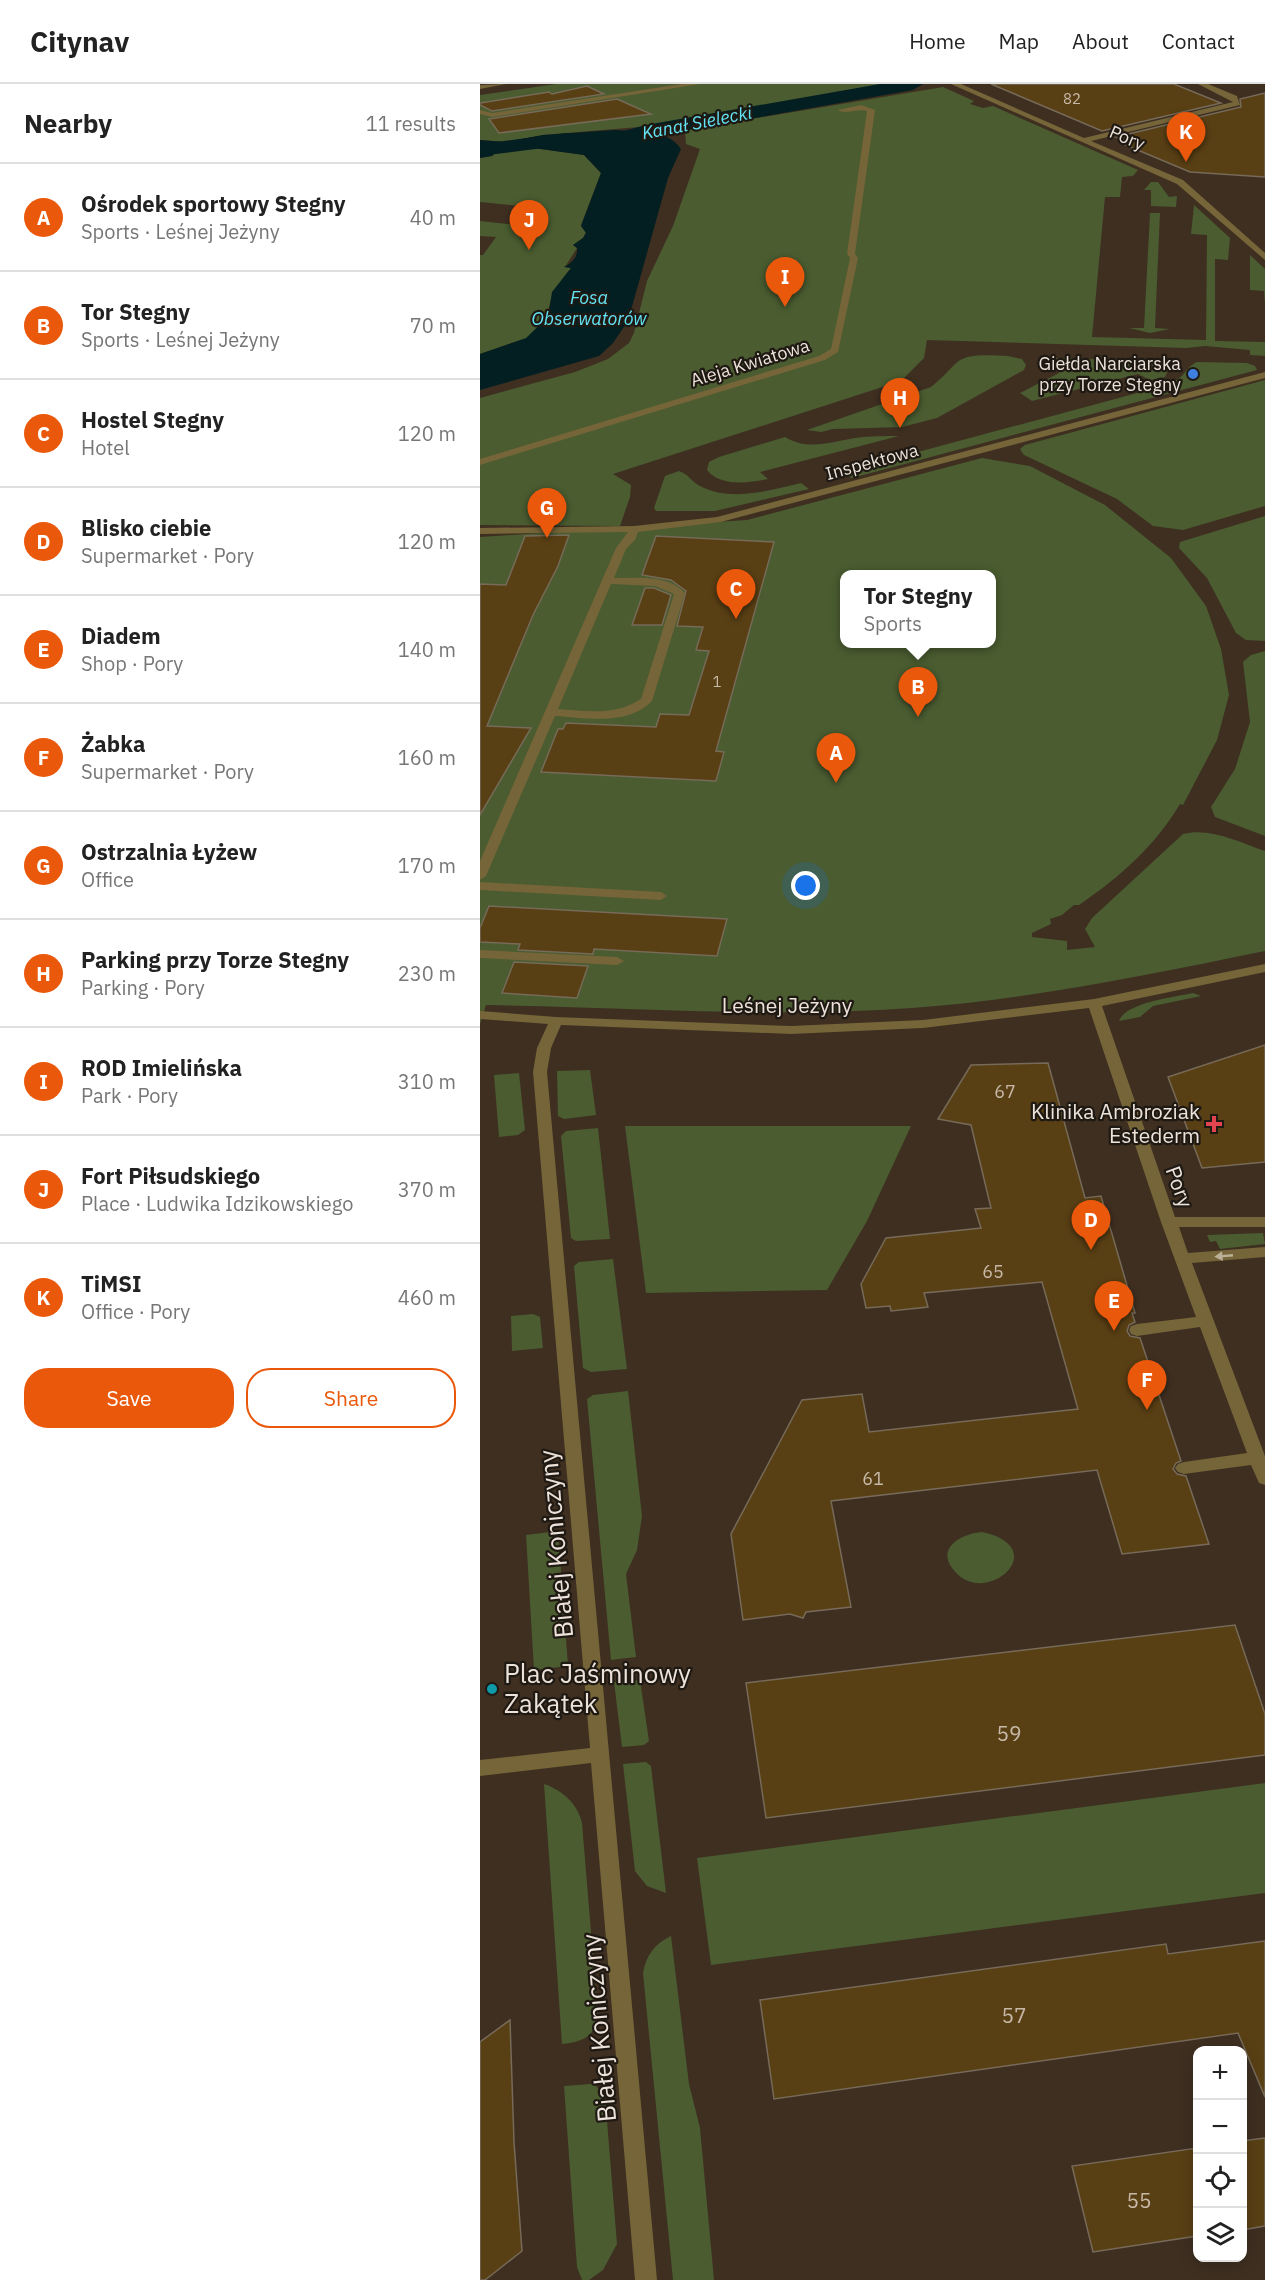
<!DOCTYPE html>
<html lang="en">
<head>
<meta charset="utf-8">
<style>
	:root { --surface:#fff; --page:#f2f2f2; --text:#222; --muted:#767676; --line:#e0e0e0; --accent:#ea580c }
	body { margin:0; font-family:"IBM Plex Sans",sans-serif; background:var(--page); color:var(--text) }
	.controls { position:absolute; right:18px; bottom:18px; display:grid; overflow:hidden; border-radius:12px; box-shadow:0 3px 15px #0003 }
	.controls button { width:54px; height:54px; display:grid; place-items:center; padding:0; border:0; border-bottom:2px solid var(--line); background:var(--surface); color:var(--text); font:30px sans-serif }
	.you { position:absolute; left:326px; top:802px; width:21px; height:21px; margin:-15px; border:4px solid #fff; border-radius:50%; background:#1a73e8; box-shadow:0 0 0 9px #1a73e833 }
	.badge { display:grid; place-items:center; width:39px; height:39px; border-radius:50%; background:var(--accent); color:#fff; font-size:20px; font-weight:700 }
	.pin { position:absolute; translate:-50% -50px; filter:drop-shadow(0 2px 3px #0008) }
	.pin::after { content:''; position:absolute; top:32px; width:21px; height:18px; background:inherit; clip-path:polygon(0 0,100% 0,50% 100%) }
	.popup { position:absolute; left:360px; top:486px; width:156px; height:78px; box-sizing:border-box; display:grid; place-content:center; border-radius:12px; background:var(--surface); filter:drop-shadow(0 2px 4px #0005); font-size:20px; white-space:nowrap; color:var(--muted) }
	.popup b { font-size:22px; color:var(--text) }
	.popup::after { content:''; position:absolute; left:50%; top:100%; margin-left:-12px; border:12px solid transparent; border-top-color:var(--surface) }
	.list { margin:0; padding:0; list-style:none }
	h2 { display:flex; justify-content:space-between; align-items:center; height:78px; margin:0; padding:0 24px; font-size:26px }
	h2 small { font-size:20px; font-weight:400; color:var(--muted) }
	.list li { display:grid; grid-template-columns:39px 1fr auto; gap:18px; align-items:center; box-sizing:border-box; height:108px; padding:0 24px; border-top:2px solid var(--line) }
	.list b { display:block; font-size:22px; white-space:nowrap }
	.list p { margin:0; font-size:20px; white-space:nowrap; color:var(--muted) }
	.list em { font-size:20px; font-style:normal; color:var(--muted) }
	.actions { display:flex; gap:12px; padding:18px 24px }
	.actions a { flex:1; padding:14px 0; border:2px solid var(--accent); border-radius:24px; text-align:center; font-size:21px; color:var(--accent) }
	.actions .main { background:var(--accent); color:#fff }
	.icon { flex:none; width:33px; height:33px; fill:none; stroke:currentColor; stroke-width:2; stroke-linecap:round; stroke-linejoin:round }
	.map { position:relative; flex:none; width:785px; height:2196px; overflow:hidden }
	header { display:flex; align-items:center; gap:36px; box-sizing:border-box; height:84px; padding:0 30px; background:var(--surface); border-bottom:2px solid var(--line) }
	header strong { font-size:28px }
	nav { display:flex; gap:33px; margin-inline-start:auto; font-size:21px }
	main { display:flex }
	aside { flex:1; background:var(--surface) }
	.map>svg:first-child { display:block }
</style>
</head>
<body>
<header>
<strong>Citynav</strong>
<nav><a>Home</a><a>Map</a><a>About</a><a>Contact</a></nav>
</header>
<main>
<aside>
<h2>Nearby<small>11 results</small></h2>
<ul class="list">
<li><span class="badge">A</span><div><b>Ośrodek sportowy Stegny</b><p>Sports · Leśnej Jeżyny</p></div><em>40 m</em></li>
<li><span class="badge">B</span><div><b>Tor Stegny</b><p>Sports · Leśnej Jeżyny</p></div><em>70 m</em></li>
<li><span class="badge">C</span><div><b>Hostel Stegny</b><p>Hotel</p></div><em>120 m</em></li>
<li><span class="badge">D</span><div><b>Blisko ciebie</b><p>Supermarket · Pory</p></div><em>120 m</em></li>
<li><span class="badge">E</span><div><b>Diadem</b><p>Shop · Pory</p></div><em>140 m</em></li>
<li><span class="badge">F</span><div><b>Żabka</b><p>Supermarket · Pory</p></div><em>160 m</em></li>
<li><span class="badge">G</span><div><b>Ostrzalnia Łyżew</b><p>Office</p></div><em>170 m</em></li>
<li><span class="badge">H</span><div><b>Parking przy Torze Stegny</b><p>Parking · Pory</p></div><em>230 m</em></li>
<li><span class="badge">I</span><div><b>ROD Imielińska</b><p>Park · Pory</p></div><em>310 m</em></li>
<li><span class="badge">J</span><div><b>Fort Piłsudskiego</b><p>Place · Ludwika Idzikowskiego</p></div><em>370 m</em></li>
<li><span class="badge">K</span><div><b>TiMSI</b><p>Office · Pory</p></div><em>460 m</em></li>
</ul>
<div class="actions"><a class="main">Save</a><a>Share</a></div>
</aside>
<div class="map">
<svg width="785" height="2196" viewBox="0 0 785 2196">
	<rect width="100%" height="100%" fill="#3e2f21"/>
	<g fill="#4a5c30" fill-rule="evenodd">
		<path d="M 76,0 L 407,0 L 159,43 L 63,51 L 25,58 L 0,56 L 0,11 Z"/>
		<path d="M 463,3 L 494,17 L 490,20 L 503,24 L 513,22 L 658,86 L 653,92 L 642,93 L 640,113 L 625,113 L 612,253 L 726,256 L 727,151 L 711,150 L 714,121 L 750,154 L 748,176 L 735,175 L 735,257 L 785,258 L 785,272 L 770,271 L 770,266 L 725,262 L 706,264 L 447,256 L 444,274 L 421,297 L 133,390 L 151,401 L 150,413 L 140,442 L 0,441 L 0,314 L 95,288 L 128,275 L 149,259 L 154,249 L 167,197 L 193,142 L 220,65 L 206,60 L 205,46 Z"/>
		<path d="M 46,63 L 104,71 L 121,89 L 101,141 L 106,148 L 103,154 L 93,161 L 97,164 L 85,183 L 91,184 C 80,197 68,215 68,233 L 46,255 L 0,270 L 0,171 L 3,171 L 16,153 L 0,152 L 0,137 L 37,141 L 50,129 L 45,128 L 50,123 L 0,118 L 0,74 L 12,72 L 18,66 Z"/>
		<path d="M 671,98 L 678,98 L 689,113 L 697,112 L 696,123 L 671,122 L 671,106 L 664,106 Z"/>
		<path d="M 670,129 L 680,129 L 675,244 L 690,245 L 670,249 L 649,244 L 664,244 Z"/>
		<path d="M 770,171 L 785,185 L 785,220 L 784,207 L 770,206 Z"/>
		<path d="M 528,272 L 542,275 L 546,281 L 544,286 L 457,334 L 422,343 L 353,345 L 341,348 L 327,346 L 451,303 C 460,296 467,288 475,280 C 487,268 512,272 528,272 Z"/>
		<path d="M 573,274 L 672,277 L 688,286 L 685,293 L 670,296 L 658,290 L 552,317 L 540,309 L 579,289 Z"/>
		<path d="M 717,278 L 767,279 L 775,282 L 777,286 L 372,394 L 360,389 L 687,301 C 705,295 705,283 717,278 Z"/>
		<path d="M 785,296 L 785,422 L 703,446 L 673,442 L 637,415 L 544,371 L 540,365 L 545,361 Z"/>
		<path d="M 419,352 L 280,388 L 288,395 C 270,399 240,403 227,386 L 229,378 L 239,373 L 305,353 C 328,367 351,358 375,354 C 389,352 405,352 419,352 Z"/>
		<path d="M 502,374 L 550,382 L 625,421 L 691,474 L 726,522 L 741,565 L 749,611 L 737,656 L 703,721 L 700,720 C 675,762 640,793 599,821 L 594,821 L 582,831 L 570,835 L 571,840 L 552,849 L 552,853 L 587,857 L 587,866 L 615,863 L 605,845 L 612,834 L 703,750 C 730,743 759,758 785,767 L 785,867 C 668,891 552,915 432,924 C 290,934 148,923 6,921 L 0,940 L 0,453 L 267,436 ZM 364,490 L 512,490 L 512,560 L 364,560 Z"/>
		<path d="M 199,387 C 209,390 212,399 222,403 C 252,418 290,406 321,399 L 329,405 L 235,427 L 176,427 L 174,424 L 185,392 Z"/>
		<path d="M 785,432 L 785,557 L 766,556 L 756,549 L 727,494 L 699,464 L 700,458 Z"/>
		<path d="M 785,567 L 785,752 L 735,733 L 731,723 L 755,685 L 770,638 L 763,578 L 771,571 Z"/>
		<path d="M 713,909 L 721,912 L 673,922 L 660,933 L 639,937 C 646,918 695,913 713,909 Z"/>
		<path d="M 110,986 L 116,1031 L 84,1035 L 78,1032 L 77,987 Z"/>
		<path d="M 39,989 L 45,1046 L 38,1051 L 19,1053 L 14,991 Z"/>
		<path d="M 145,1042 L 431,1042 L 387,1137 L 347,1206 L 166,1209 Z"/>
		<path d="M 118,1044 L 130,1155 L 96,1157 L 91,1154 L 81,1052 L 86,1047 Z"/>
		<path d="M 783,1149 L 785,1160 L 740,1165 L 736,1157 L 730,1158 L 727,1151 Z"/>
		<path d="M 133,1175 L 147,1285 L 111,1288 L 103,1284 L 94,1182 L 99,1178 Z"/>
		<path d="M 53,1230 L 60,1233 L 63,1264 L 32,1267 L 31,1232 Z"/>
		<path d="M 148,1307 L 162,1432 L 157,1466 L 146,1490 L 156,1573 L 131,1576 L 107,1315 L 113,1311 Z"/>
		<path d="M 78,1447 L 88,1582 L 54,1586 L 46,1451 Z"/>
		<path d="M 502,1448 C 576,1464 503,1528 472,1484 C 456,1462 485,1449 502,1448 Z"/>
		<path d="M 160,1596 L 169,1657 L 164,1661 L 142,1663 L 134,1598 Z"/>
		<path d="M 166,1678 L 171,1682 L 186,1809 L 167,1802 L 155,1787 L 143,1680 Z"/>
		<path d="M 785,1699 L 785,1809 L 231,1881 L 217,1774 Z"/>
		<path d="M 64,1700 C 83,1707 97,1719 102,1739 L 118,1933 C 114,1954 101,1958 82,1960 Z"/>
		<path d="M 191,1852 L 209,2000 L 220,2044 L 234,2196 L 193,2196 L 163,1889 C 166,1872 174,1860 191,1852 Z"/>
		<path d="M 111,2000 L 116,2002 L 125,2012 L 137,2160 L 123,2186 L 109,2196 L 102,2196 L 97,2183 L 84,2002 Z"/>
	</g>
	<path fill="#031f22" d="M 134,46 C 156,48 187,44 201,65 L 188,94 L 148,237 L 133,259 L 119,272 L 0,306 L 0,270 L 46,254 L 68,233 L 72,208 L 91,184 L 84,183 C 92,179 98,173 97,164 L 93,161 L 103,154 L 106,149 L 101,142 L 121,89 L 104,71 L 46,63 L 18,66 L 12,72 L 0,74 L 0,56 L 25,58 L 63,51 Z"/>
	<g fill="none" stroke-linecap="round" stroke-linejoin="round">
		<path fill="#031f22" fill-rule="evenodd" d="M 400,0 L 443,0 L 433,6 L 168,53 L 126,64 L 87,61 L 0,72 L 0,60 L 87,49 L 125,52 L 166,41 Z"/>
	</g>
	<g fill="#593f14" stroke="#766a58" stroke-width="1.5">
		<path d="M 511,0 L 694,0 L 741,19 L 622,47 Z"/>
		<path d="M 107,2 L 124,10 L 12,27 L 0,21 L 0,19 L 69,8 L 72,10 Z"/>
		<path d="M 785,9 L 785,93 L 710,88 L 641,59 L 647,58 L 636,53 L 761,23 L 760,15 Z"/>
		<path d="M 137,15 L 171,30 L 19,49 L 9,35 Z"/>
		<path d="M 89,451 L 78,482 L 53,531 L 7,642 L 51,644 L 0,731 L 0,500 L 26,501 L 45,452 Z"/>
		<path d="M 176,452 L 294,458 L 236,667 L 244,668 L 236,697 L 61,688 L 78,645 L 83,645 L 86,639 L 176,643 L 180,630 L 209,631 L 229,567 L 216,566 L 223,543 L 197,542 L 206,507 L 191,496 L 162,491 Z"/>
		<path d="M 165,504 L 174,504 L 191,511 L 182,541 L 152,541 Z"/>
		<path d="M 9,822 L 247,835 L 237,872 L 114,865 L 113,870 L 38,866 L 40,860 L 0,858 L 0,844 Z"/>
		<path d="M 34,878 L 108,882 L 97,914 L 22,909 Z"/>
		<path d="M 785,961 L 785,1078 L 722,1084 L 688,993 Z"/>
		<path d="M 568,979 L 605,1114 L 621,1112 L 655,1229 L 652,1229 L 655,1238 L 649,1241 L 647,1247 L 650,1252 L 660,1254 L 701,1377 L 696,1379 L 693,1385 L 697,1390 L 706,1392 L 729,1460 L 642,1470 L 617,1386 L 351,1417 L 371,1523 L 326,1528 L 323,1534 L 310,1530 L 263,1536 L 251,1450 L 322,1316 L 382,1310 L 389,1348 L 598,1325 L 562,1198 L 444,1209 L 448,1223 L 411,1227 L 410,1222 L 386,1224 L 381,1200 L 406,1154 L 501,1144 L 495,1125 L 511,1124 L 491,1041 L 458,1035 L 491,981 Z"/>
		<path d="M 755,1541 L 785,1630 L 785,1671 L 286,1734 L 266,1599 Z"/>
		<path d="M 785,1857 L 785,2013 L 758,1949 L 294,2015 L 280,1916 L 686,1860 L 688,1870 Z"/>
		<path d="M 30,1936 L 34,2058 L 42,2167 L 5,2196 L 0,2196 L 0,1958 Z"/>
		<path d="M 785,2054 L 785,2142 L 762,2146 L 762,2057 Z"/>
		<path d="M 717,2064 L 717,2152 L 613,2168 L 592,2082 Z"/>
	</g>
	<g fill="none" stroke-linecap="round" stroke-linejoin="round">
		<g fill="#756539" fill-rule="evenodd">
			<path d="M 26,0 L 0,5 L 0,1 Z"/>
			<path d="M 202,0 L 220,0 L 12,33 L 0,30 L 0,26 L 12,29 Z"/>
			<path d="M 471,0 L 481,0 L 604,54 L 753,18 L 718,0 L 728,0 L 757,12 L 760,21 L 611,57 L 703,96 L 785,169 L 785,176 L 697,100 Z"/>
			<path d="M 381,21 L 395,26 L 375,170 L 378,174 L 358,268 L 345,276 L 0,381 L 0,375 L 339,272 L 351,265 L 370,174 L 367,170 L 387,27 C 378,24 366,31 358,26 Z"/>
			<path d="M 785,288 L 785,294 L 241,438 L 158,448 L 155,456 L 146,465 L 134,494 C 157,494 188,490 205,509 L 172,617 C 148,642 105,634 75,632 L 6,792 L 0,796 L 0,777 L 136,464 L 148,448 L 0,450 L 0,444 L 154,442 L 237,433 ZM 131,500 L 175,502 L 194,510 L 161,615 C 135,632 107,627 78,625 Z"/>
			<path d="M 0,798 L 181,808 L 187,812 L 181,816 L 0,806 Z"/>
			<path d="M 0,866 L 137,873 L 144,877 L 137,881 L 0,874 Z"/>
			<path d="M 785,880 L 785,888 L 622,922 L 695,1133 L 785,1133 L 785,1143 L 699,1143 L 708,1169 L 785,1163 L 785,1173 L 712,1179 L 785,1372 L 785,1401 L 779,1399 L 771,1381 L 704,1390 L 698,1388 L 695,1384 L 698,1380 L 704,1378 L 767,1369 L 720,1243 L 657,1252 L 651,1250 L 649,1246 L 651,1242 L 657,1240 L 716,1233 L 681,1138 L 609,924 L 443,944 L 311,950 L 81,941 L 71,964 L 67,988 L 177,2196 L 155,2196 L 111,1679 L 0,1692 L 0,1676 L 110,1664 L 53,988 L 57,964 L 68,940 L 0,935 L 0,927 L 76,933 L 311,942 L 443,936 L 614,915 Z"/>
		</g>
	</g>
	<defs><path id="oneway-solid" d="M-6-.8H1V-3.2L6.5 0L1 3.2V.8H-6Z" transform="scale(1.5)"/></defs>
	<use fill="#bcb099" href="#oneway-solid" transform="translate(744 1172) rotate(175)"/>
	<circle fill="#3f7fe0" stroke="#1f1913" stroke-width="2" cx="713" cy="290" r="6"/>
	<path fill="#e0444e" stroke="#1f1913" stroke-width="2" d="M731 1031h6v6h6v6h-6v6h-6v-6h-6v-6h6z"/>
	<circle fill="#0f9aa8" stroke="#1f1913" stroke-width="2" cx="12" cy="1605" r="6"/>
	<g text-anchor="middle" stroke-width="4.5" stroke-linejoin="round" paint-order="stroke">
		<g font-size="15" fill="#c7b9a8">
			<text x="592" y="20">82</text>
			<text x="237" y="603">1</text>
		</g>
		<g font-size="18" font-style="italic" fill="#62e3f3" stroke="#1f1913">
			<text transform="translate(217 39) rotate(-11)" y="6">Kanał Sielecki</text>
			<text x="109" y="220">Fosa<tspan x="109" dy="21">Obserwatorów</tspan></text>
		</g>
		<g font-size="18" fill="#ece2d9" stroke="#1f1913">
			<text transform="translate(647 54) rotate(23)" y="6">Pory</text>
			<text transform="translate(270 279) rotate(-17)" y="6">Aleja Kwiatowa</text>
			<text transform="translate(392 378) rotate(-15)" y="6">Inspektowa</text>
		</g>
		<g font-size="18" fill="#ece2d9" stroke="#1f1913" text-anchor="end">
			<text x="701" y="286">Giełda Narciarska<tspan x="701" dy="21">przy Torze Stegny</tspan></text>
		</g>
		<g font-size="18" fill="#c7b9a8">
			<text x="525" y="1014">67</text>
			<text x="513" y="1194">65</text>
			<text x="393" y="1401">61</text>
		</g>
		<g font-size="21" fill="#ece2d9" stroke="#1f1913">
			<text x="307" y="929">Leśnej Jeżyny</text>
			<text transform="translate(699 1103) rotate(70)" y="7">Pory</text>
		</g>
		<g font-size="21" fill="#ece2d9" stroke="#1f1913" text-anchor="end">
			<text x="720" y="1035">Klinika Ambroziak<tspan x="720" dy="24">Estederm</tspan></text>
		</g>
		<g font-size="21" fill="#c7b9a8">
			<text x="529" y="1657">59</text>
			<text x="534" y="1939">57</text>
			<text x="659" y="2124">55</text>
		</g>
		<g font-size="26" fill="#ece2d9" stroke="#1f1913">
			<text transform="translate(76 1460) rotate(-95)" y="9">Białej Koniczyny</text>
			<text transform="translate(119 1944) rotate(-95)" y="9">Białej Koniczyny</text>
		</g>
		<g font-size="26" fill="#ece2d9" stroke="#1f1913" text-anchor="start">
			<text x="24" y="1599">Plac Jaśminowy<tspan x="24" dy="30">Zakątek</tspan></text>
		</g>
	</g>
</svg>
<div class="controls">
<button>+</button>
<button>−</button>
<button><svg class="icon" aria-label="locate" viewBox="0 0 24 24"><circle cx="12" cy="12" r="6"/><path d="M12 2v4M12 18v4M2 12h4M18 12h4"/></svg></button>
<button><svg class="icon" aria-label="layers" viewBox="0 0 24 24"><path d="M12 4l9 5-9 5-9-5zM3 14l9 5 9-5"/></svg></button>
</div>
<div class="you"></div>
<div class="pin badge" style="left:356px;top:699px">A</div>
<div class="pin badge" style="left:438px;top:633px">B</div>
<div class="popup"><b>Tor Stegny</b>Sports</div>
<div class="pin badge" style="left:256px;top:535px">C</div>
<div class="pin badge" style="left:611px;top:1166px">D</div>
<div class="pin badge" style="left:634px;top:1247px">E</div>
<div class="pin badge" style="left:667px;top:1326px">F</div>
<div class="pin badge" style="left:67px;top:454px">G</div>
<div class="pin badge" style="left:420px;top:344px">H</div>
<div class="pin badge" style="left:305px;top:223px">I</div>
<div class="pin badge" style="left:49px;top:166px">J</div>
<div class="pin badge" style="left:706px;top:78px">K</div>
</div>
</main>
</body>
</html>
